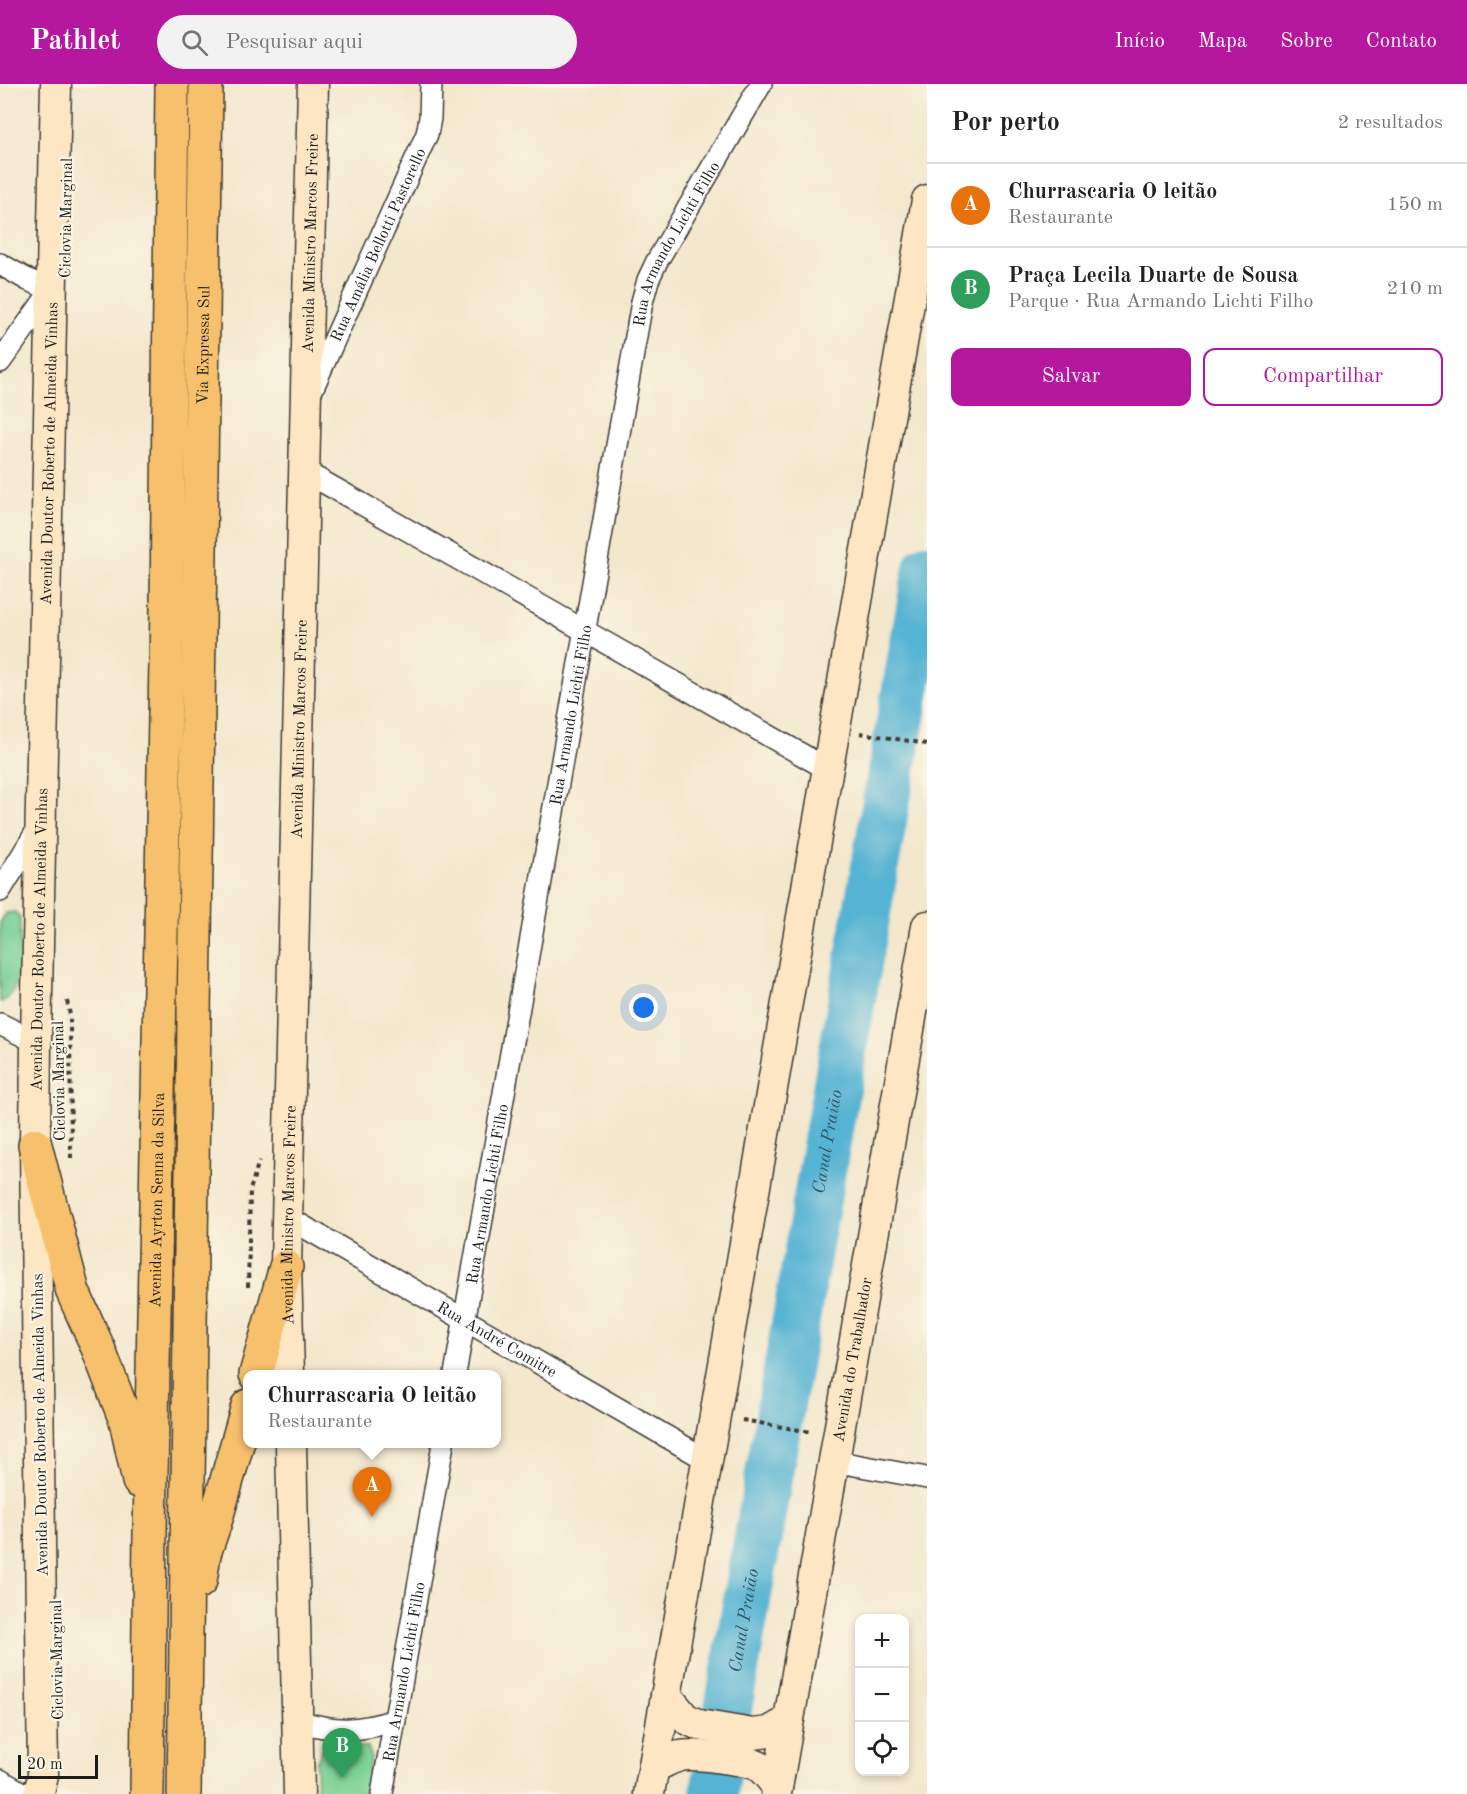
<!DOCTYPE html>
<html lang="pt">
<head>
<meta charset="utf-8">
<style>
	:root { --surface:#fff; --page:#f2f2f2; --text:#222; --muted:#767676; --line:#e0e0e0; --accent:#b5179e }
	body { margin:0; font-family:"Old Standard TT",serif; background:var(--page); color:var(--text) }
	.controls { position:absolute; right:18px; bottom:18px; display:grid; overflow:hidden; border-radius:12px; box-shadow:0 3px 9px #0003 }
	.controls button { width:54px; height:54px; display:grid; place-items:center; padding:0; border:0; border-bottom:2px solid var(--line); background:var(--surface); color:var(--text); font:30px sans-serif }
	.scale { position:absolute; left:18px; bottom:15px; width:80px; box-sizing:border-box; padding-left:6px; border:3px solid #1c1c1c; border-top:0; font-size:16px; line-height:21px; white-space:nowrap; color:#1c1c1c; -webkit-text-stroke:4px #fcf5e5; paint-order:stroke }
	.you { position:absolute; left:644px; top:924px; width:21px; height:21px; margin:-15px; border:4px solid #fff; border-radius:50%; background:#1a73e8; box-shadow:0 0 0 9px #1a73e833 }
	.badge { display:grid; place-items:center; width:39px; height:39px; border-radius:50%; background:var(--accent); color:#fff; font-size:20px; font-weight:700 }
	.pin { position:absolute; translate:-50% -50px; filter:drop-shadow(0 2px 3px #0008) }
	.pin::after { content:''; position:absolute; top:32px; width:21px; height:18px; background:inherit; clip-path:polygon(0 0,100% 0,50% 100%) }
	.popup { position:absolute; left:243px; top:1286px; width:258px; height:78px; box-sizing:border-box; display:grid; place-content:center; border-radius:12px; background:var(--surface); filter:drop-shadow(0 2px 4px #0005); font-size:20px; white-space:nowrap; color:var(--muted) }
	.popup b { font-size:22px; color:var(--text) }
	.popup::after { content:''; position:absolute; left:50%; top:100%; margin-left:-12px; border:12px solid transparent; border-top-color:var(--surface) }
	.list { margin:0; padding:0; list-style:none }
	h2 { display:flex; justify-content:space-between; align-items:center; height:78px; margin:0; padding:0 24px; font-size:26px }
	h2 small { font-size:20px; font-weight:400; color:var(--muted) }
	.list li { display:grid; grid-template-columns:39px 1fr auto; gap:18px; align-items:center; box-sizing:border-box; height:84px; padding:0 24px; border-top:2px solid var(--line) }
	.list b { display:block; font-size:22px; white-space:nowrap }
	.list p { margin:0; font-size:20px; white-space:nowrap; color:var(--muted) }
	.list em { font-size:20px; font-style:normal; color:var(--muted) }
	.actions { display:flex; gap:12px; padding:18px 24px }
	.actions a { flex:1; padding:14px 0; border:2px solid var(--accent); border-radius:12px; text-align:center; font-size:21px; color:var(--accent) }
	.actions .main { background:var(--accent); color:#fff }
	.icon { flex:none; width:33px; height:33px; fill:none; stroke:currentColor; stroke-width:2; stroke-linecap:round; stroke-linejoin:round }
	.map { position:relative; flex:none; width:927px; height:1710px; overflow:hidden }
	header { display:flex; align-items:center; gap:36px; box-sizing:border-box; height:84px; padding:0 30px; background:var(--accent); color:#fff }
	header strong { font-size:28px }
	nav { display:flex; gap:33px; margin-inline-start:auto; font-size:21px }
	.search { width:420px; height:54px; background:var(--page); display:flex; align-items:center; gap:15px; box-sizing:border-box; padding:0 21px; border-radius:33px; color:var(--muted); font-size:22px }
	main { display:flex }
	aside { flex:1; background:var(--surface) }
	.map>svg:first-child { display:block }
</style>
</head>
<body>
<header>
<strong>Pathlet</strong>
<div class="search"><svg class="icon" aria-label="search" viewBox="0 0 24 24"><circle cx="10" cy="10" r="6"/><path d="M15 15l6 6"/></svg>Pesquisar aqui</div>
<nav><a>Início</a><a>Mapa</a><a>Sobre</a><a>Contato</a></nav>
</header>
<main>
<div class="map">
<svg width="927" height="1710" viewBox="0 0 927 1710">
	<rect width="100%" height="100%" fill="#fcf5e5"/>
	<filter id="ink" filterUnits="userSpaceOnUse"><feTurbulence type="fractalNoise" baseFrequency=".0167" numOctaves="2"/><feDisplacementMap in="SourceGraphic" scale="12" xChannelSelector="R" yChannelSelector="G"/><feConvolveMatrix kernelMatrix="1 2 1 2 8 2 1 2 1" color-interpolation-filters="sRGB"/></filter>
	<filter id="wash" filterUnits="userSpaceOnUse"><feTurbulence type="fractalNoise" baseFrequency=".008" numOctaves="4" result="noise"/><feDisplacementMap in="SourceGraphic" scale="24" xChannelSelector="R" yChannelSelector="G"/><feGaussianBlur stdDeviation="1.35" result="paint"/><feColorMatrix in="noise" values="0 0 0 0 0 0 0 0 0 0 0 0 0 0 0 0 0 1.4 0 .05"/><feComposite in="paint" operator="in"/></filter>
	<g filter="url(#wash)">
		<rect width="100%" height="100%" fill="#f3e7cc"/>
		<g fill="#7ad094" stroke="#4b7658" stroke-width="1.5">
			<path d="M 15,828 L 20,834 C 19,855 26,911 0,918 L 0,839 L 6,829 Z"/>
			<path d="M 324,1662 L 368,1663 L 371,1673 L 364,1710 L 317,1710 L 316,1678 Z"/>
		</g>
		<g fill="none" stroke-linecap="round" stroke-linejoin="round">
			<g stroke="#55b3d3" stroke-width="48">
				<path id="s1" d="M 727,1631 L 927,484"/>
				<path d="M 714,1710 L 717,1690"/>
			</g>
		</g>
	</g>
	<g filter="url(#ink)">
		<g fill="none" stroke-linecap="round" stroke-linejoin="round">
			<g stroke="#3c3a36" stroke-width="24">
				<g id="street">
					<path d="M 0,180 L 28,196 L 52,206 L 0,278"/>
					<path id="s2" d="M 310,310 L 427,50 L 430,34 L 431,0"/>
					<path d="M 304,387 L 829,686"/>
					<path d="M 0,807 L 40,742"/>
					<path d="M 0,940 L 36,958"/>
					<path id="s3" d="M 287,1133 L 707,1376"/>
					<path id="s4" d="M 455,1290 L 642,218 L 648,196 L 657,177 L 761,0"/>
					<path d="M 833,1377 L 927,1394"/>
					<path d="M 298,1637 C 335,1648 358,1648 395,1636"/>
					<path d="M 0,1696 L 24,1710"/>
					<path id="s5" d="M 382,1710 L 443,1360"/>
				</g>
			</g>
			<g stroke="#3c3a36" stroke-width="33">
				<g id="secondary">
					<path id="s6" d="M 289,1290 L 286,1183 L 313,0"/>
					<path d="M 291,1360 L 299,1710"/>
					<path d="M 666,1611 L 685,1634 L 699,1641 L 753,1650 L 769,1648 L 788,1637"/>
					<path d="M 654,1683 C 662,1680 671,1674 680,1672 C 693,1669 747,1676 758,1682 C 766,1687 772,1696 777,1703"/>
					<path id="s7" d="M 39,1710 L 43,1691 L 35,1061 L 36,958 L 56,0"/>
					<path d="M 649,1710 L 927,116"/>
					<path id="s8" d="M 776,1710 L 927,842"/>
				</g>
			</g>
			<g stroke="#3c3a36" stroke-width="36">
				<g id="highway">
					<path d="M 35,1061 L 73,1208 L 98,1264 L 126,1337 L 139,1397"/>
					<path d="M 256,1290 L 286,1183"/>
					<path d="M 200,1497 L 204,1470 L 215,1438 L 248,1322"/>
					<path id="s9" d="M 147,1710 L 150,1449 L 167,523 L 172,0"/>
					<path id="s10" d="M 184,1710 L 206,0"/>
				</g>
			</g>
			<g stroke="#3c3a36" stroke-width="4" stroke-dasharray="4.5 4.5" stroke-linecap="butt">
				<path d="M 860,649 L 927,660"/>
				<path d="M 67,917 L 70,931 L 71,1074"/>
				<path d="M 248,1203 L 250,1106 L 259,1077"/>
				<path d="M 742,1336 L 811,1348"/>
			</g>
			<use href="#street" stroke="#fff" stroke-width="21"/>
			<use href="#secondary" stroke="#fce6c4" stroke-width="30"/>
			<use href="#highway" stroke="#f7c06c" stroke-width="33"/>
		</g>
	</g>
	<g text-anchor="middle" stroke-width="4.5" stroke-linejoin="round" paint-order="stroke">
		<g font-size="16" fill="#1c1c1c" stroke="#fcf5e5">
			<text transform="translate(65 134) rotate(-89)" y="6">Ciclovia Marginal</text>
			<text dy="6" stroke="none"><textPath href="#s6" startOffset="1131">Avenida Ministro Marcos Freire</textPath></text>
			<text dy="6" stroke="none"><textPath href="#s2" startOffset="164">Rua Amália Bellotti Pastorello</textPath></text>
			<text dy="6" stroke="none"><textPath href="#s4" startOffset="1155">Rua Armando Lichti Filho</textPath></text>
			<text dy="6" stroke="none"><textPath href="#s10" startOffset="1449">Via Expressa Sul</textPath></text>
			<text dy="6" stroke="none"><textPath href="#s7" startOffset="1341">Avenida Doutor Roberto de Almeida Vinhas</textPath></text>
			<text dy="6" stroke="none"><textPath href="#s4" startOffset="669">Rua Armando Lichti Filho</textPath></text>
			<text dy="6" stroke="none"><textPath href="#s6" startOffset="645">Avenida Ministro Marcos Freire</textPath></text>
			<text dy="6" stroke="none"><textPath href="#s7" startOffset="855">Avenida Doutor Roberto de Almeida Vinhas</textPath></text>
			<text transform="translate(58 997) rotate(-91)" y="6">Ciclovia Marginal</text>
			<text dy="6" stroke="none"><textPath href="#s4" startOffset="183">Rua Armando Lichti Filho</textPath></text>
			<text dy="6" stroke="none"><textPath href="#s9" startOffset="594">Avenida Ayrton Senna da Silva</textPath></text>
			<text dy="6" stroke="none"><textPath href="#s6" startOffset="159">Avenida Ministro Marcos Freire</textPath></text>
			<text dy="6" stroke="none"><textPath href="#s3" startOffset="243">Rua André Comitre</textPath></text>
			<text dy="6" stroke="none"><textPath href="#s8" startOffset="441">Avenida do Trabalhador</textPath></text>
			<text transform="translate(39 1341) rotate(-91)" y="6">Avenida Doutor Roberto de Almeida Vinhas</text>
			<text transform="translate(56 1576) rotate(-91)" y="6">Ciclovia Marginal</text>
			<text dy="6" stroke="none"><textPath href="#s5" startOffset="124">Rua Armando Lichti Filho</textPath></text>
		</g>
		<g font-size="18" font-style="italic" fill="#335865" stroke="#fcf5e5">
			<text dy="6" stroke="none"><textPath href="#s1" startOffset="582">Canal Praião</textPath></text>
			<text dy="6" stroke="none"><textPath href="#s1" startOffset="96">Canal Praião</textPath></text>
		</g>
	</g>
</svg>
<div class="controls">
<button>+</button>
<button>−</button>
<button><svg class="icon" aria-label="locate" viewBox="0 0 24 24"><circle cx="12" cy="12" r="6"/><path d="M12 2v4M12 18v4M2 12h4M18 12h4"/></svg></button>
</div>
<div class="scale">20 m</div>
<div class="you"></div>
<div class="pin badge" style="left:372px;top:1433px;background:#e8710a">A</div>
<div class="popup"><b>Churrascaria O leitão</b>Restaurante</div>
<div class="pin badge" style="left:342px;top:1694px;background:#2e9e5b">B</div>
</div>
<aside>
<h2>Por perto<small>2 resultados</small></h2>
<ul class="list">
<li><span class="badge" style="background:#e8710a">A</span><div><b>Churrascaria O leitão</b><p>Restaurante</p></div><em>150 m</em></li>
<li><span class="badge" style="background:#2e9e5b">B</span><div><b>Praça Lecila Duarte de Sousa</b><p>Parque · Rua Armando Lichti Filho</p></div><em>210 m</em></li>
</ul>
<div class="actions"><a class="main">Salvar</a><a>Compartilhar</a></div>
</aside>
</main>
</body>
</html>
